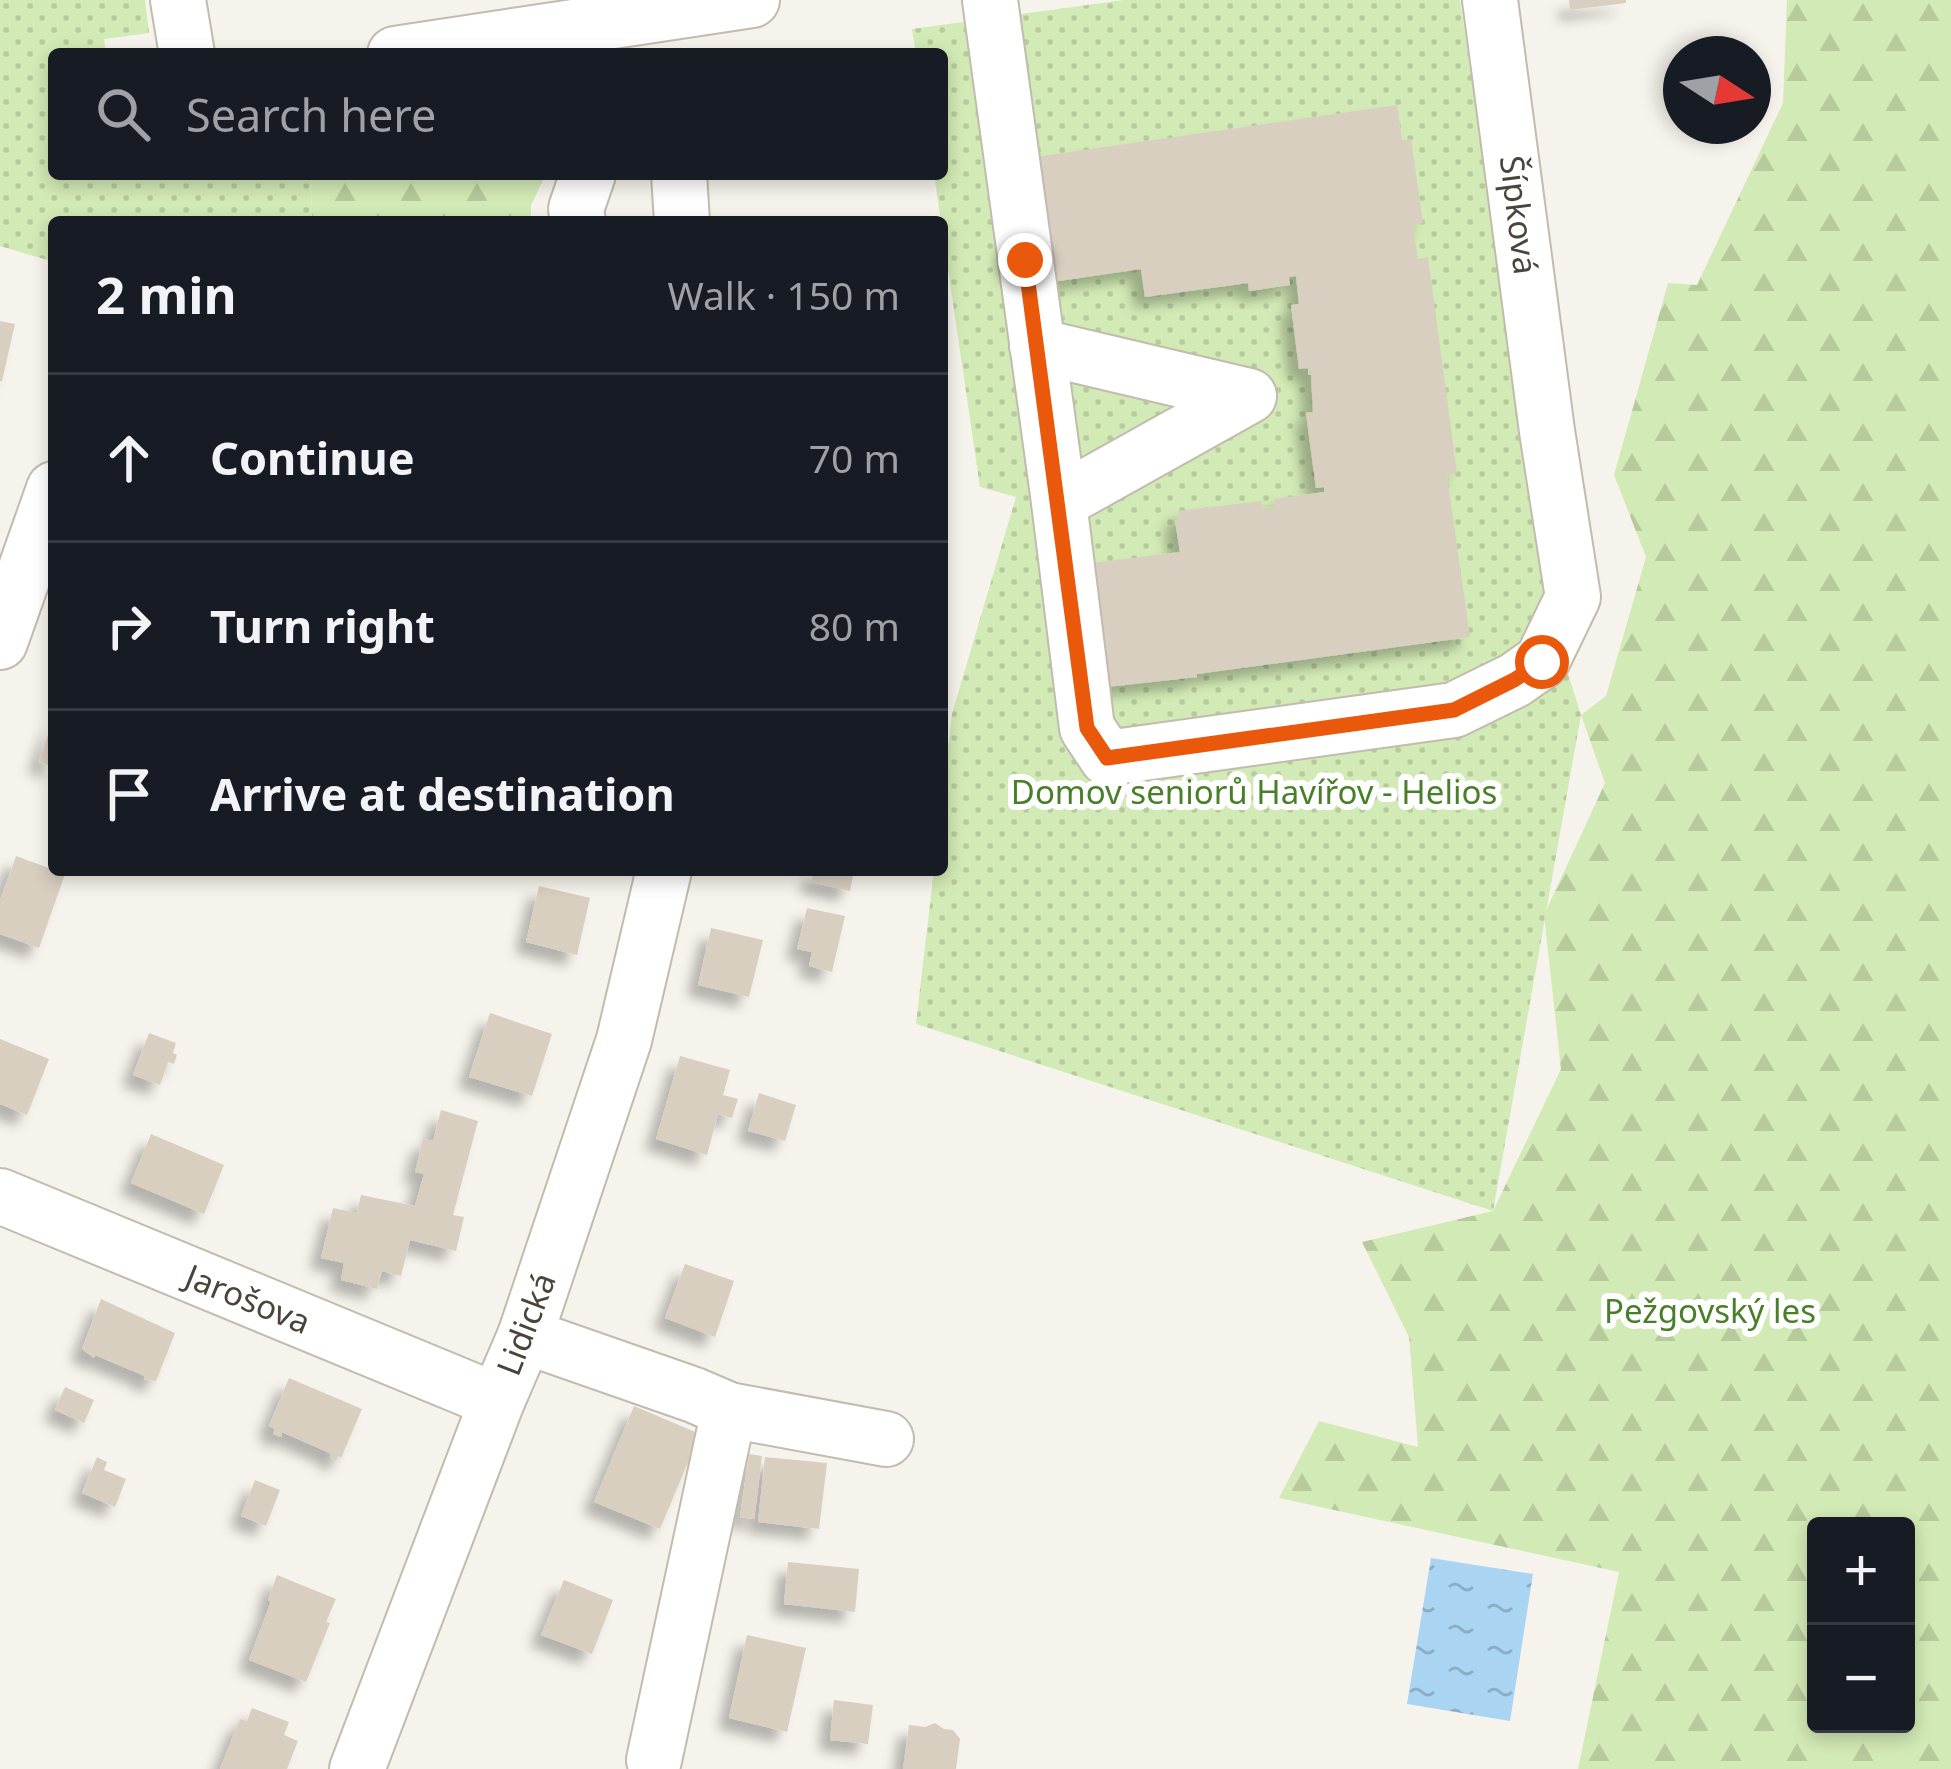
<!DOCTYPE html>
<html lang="en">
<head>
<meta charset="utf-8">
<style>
	:root { --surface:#171b24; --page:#20242c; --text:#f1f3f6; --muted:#9ea1a6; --line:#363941 }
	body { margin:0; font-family:"Noto Sans",sans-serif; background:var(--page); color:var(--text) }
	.controls { position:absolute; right:36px; bottom:36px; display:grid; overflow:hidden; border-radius:12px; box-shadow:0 6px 18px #0003 }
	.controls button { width:108px; height:108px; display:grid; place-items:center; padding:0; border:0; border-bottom:3px solid var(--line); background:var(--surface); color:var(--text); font:60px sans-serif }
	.compass { position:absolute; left:1663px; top:36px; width:108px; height:108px; border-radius:50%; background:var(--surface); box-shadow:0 6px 18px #0003; rotate:102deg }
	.stop { position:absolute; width:36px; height:36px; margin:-27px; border:9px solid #ea580c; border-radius:50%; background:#fff }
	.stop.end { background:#ea580c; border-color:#fff; box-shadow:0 3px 12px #0008 }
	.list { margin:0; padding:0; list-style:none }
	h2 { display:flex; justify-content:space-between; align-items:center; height:156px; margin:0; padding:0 48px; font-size:51px }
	h2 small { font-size:39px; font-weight:400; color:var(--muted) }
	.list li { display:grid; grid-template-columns:78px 1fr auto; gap:36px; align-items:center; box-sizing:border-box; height:168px; padding:0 48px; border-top:3px solid var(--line) }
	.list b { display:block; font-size:45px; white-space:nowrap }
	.list em { font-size:39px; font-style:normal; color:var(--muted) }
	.icon { flex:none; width:66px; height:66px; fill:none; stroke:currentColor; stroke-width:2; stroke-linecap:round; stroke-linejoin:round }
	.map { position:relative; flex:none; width:1951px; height:1769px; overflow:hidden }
	.search { position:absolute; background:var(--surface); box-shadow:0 6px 18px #0003; left:48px; top:48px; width:900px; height:132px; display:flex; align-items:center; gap:30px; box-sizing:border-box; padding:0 42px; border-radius:12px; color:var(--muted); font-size:45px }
	.panel { position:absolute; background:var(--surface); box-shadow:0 6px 18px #0003; left:48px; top:216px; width:900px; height:660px; border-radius:12px }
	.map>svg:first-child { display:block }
</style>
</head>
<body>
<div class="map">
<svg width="1951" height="1769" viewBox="0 0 1951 1769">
	<defs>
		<pattern id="grass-dots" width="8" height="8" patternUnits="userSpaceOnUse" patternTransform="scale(3)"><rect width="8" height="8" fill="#d2eab5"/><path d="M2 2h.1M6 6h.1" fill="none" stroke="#b6ca9c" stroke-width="1.8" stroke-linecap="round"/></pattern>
		<pattern id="forest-firs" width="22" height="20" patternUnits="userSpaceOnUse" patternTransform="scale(3)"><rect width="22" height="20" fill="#d2eab5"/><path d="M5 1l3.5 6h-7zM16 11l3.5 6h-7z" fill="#b6ca9c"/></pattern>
		<pattern id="water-ripples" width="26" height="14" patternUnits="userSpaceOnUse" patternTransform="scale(3)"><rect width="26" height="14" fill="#a9d4f2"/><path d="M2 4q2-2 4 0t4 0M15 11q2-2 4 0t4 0" fill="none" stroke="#8caec5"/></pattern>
		<filter id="shadow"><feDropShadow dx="-11" dy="11" stdDeviation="6" flood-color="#0004"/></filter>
	</defs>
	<rect width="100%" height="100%" fill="#f6f3ec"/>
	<g fill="url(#grass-dots)">
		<path d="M 0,0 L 145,0 L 149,33 L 104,39 L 106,54 L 54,54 L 54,174 L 311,174 L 312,222 L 54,222 L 54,262 L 0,246 Z"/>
		<path d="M 1124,0 L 1460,0 L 1553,626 L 1581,715 L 1493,1211 L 916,1024 L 934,870 L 942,870 L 942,800 L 952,714 L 1016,497 L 980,487 L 934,174 L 942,174 L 942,54 L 916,54 L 912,29 Z"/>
	</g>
	<g fill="url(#forest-firs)" fill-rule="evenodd">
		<path d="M 1787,0 L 1951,0 L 1951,1769 L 1578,1769 L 1619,1572 L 1279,1498 L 1319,1421 L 1418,1447 L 1409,1337 L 1362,1242 L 1493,1211 L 1561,1069 L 1544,915 L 1605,783 L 1581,715 L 1606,696 L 1646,557 L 1614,475 L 1668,283 L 1697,285 L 1783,103 ZM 1816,1526 L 1906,1526 L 1906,1724 L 1816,1724 Z"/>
		<path d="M 311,174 L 546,174 L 531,205 L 531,222 L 312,222 Z"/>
	</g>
	<path fill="url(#water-ripples)" d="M 1431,1558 L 1533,1574 L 1510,1721 L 1407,1704 Z"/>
	<g fill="#d8cfc1" filter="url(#shadow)">
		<path d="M 1569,0 L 1626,0 L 1626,3 L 1570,10 Z"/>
		<path d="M 1397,105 L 1402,140 L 1411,139 L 1423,223 L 1413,225 L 1418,259 L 1428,257 L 1457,473 L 1447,476 L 1470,637 L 1197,674 L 1197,677 L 1107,687 L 1092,563 L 1180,552 L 1175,520 L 1179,520 L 1178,511 L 1262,501 L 1262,508 L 1275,507 L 1274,499 L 1324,492 L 1324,487 L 1316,488 L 1306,413 L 1313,412 L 1311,375 L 1308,375 L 1308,368 L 1299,369 L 1291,305 L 1299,304 L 1296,276 L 1289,277 L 1290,285 L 1249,291 L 1248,283 L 1145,297 L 1141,269 L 1052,282 L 1035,157 Z"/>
		<path d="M 0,321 L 15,324 L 2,381 L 0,381 Z"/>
		<path d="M 53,720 L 54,720 L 54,767 L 39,762 Z"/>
		<path d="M 16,856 L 65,874 L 39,948 L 0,934 L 0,900 Z"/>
		<path d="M 814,870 L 854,870 L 850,891 L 811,882 Z"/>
		<path d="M 539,886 L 590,898 L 577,955 L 526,942 Z"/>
		<path d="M 807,908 L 845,916 L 832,972 L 809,966 L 812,952 L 797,949 Z"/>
		<path d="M 711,928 L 763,940 L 749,997 L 698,985 Z"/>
		<path d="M 490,1013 L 552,1034 L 532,1096 L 469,1077 Z"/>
		<path d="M 149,1033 L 176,1043 L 173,1053 L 177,1055 L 174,1064 L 168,1062 L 160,1085 L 133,1075 Z"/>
		<path d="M 0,1039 L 49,1059 L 27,1115 L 0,1104 Z"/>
		<path d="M 680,1056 L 730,1070 L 723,1095 L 738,1099 L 732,1118 L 718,1114 L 707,1155 L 656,1139 Z"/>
		<path d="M 759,1093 L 796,1105 L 785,1141 L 748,1131 Z"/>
		<path d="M 441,1110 L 478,1121 L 453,1215 L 464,1217 L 456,1251 L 410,1240 L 401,1276 L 382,1271 L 377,1289 L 341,1280 L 344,1263 L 321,1258 L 333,1208 L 357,1213 L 361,1195 L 415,1206 L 424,1174 L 415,1172 L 423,1139 L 433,1141 Z"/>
		<path d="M 151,1134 L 224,1165 L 204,1214 L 131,1183 Z"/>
		<path d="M 685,1264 L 734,1281 L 715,1337 L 665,1318 Z"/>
		<path d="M 101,1299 L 175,1333 L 156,1381 L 144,1379 L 145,1376 L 95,1355 L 94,1358 L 82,1349 Z"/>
		<path d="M 289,1378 L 362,1409 L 341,1458 L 338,1456 L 336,1461 L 330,1458 L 332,1454 L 282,1432 L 281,1437 L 273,1434 L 275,1429 L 269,1426 Z"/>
		<path d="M 65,1387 L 94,1400 L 84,1423 L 55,1410 Z"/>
		<path d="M 634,1406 L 700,1434 L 660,1529 L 594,1502 Z"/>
		<path d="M 749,1454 L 762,1456 L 754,1519 L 740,1517 Z"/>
		<path d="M 97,1457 L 107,1462 L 104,1470 L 126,1479 L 115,1507 L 82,1493 Z"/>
		<path d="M 765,1457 L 827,1463 L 819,1529 L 758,1522 Z"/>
		<path d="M 255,1480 L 280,1490 L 266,1526 L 241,1516 Z"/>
		<path d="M 788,1562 L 859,1569 L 855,1612 L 784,1604 Z"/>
		<path d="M 277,1575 L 336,1599 L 326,1622 L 330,1623 L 306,1682 L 249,1660 L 271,1601 L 268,1600 Z"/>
		<path d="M 564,1580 L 613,1600 L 592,1654 L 541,1635 Z"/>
		<path d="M 747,1635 L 806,1648 L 787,1732 L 729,1718 Z"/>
		<path d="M 834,1700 L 873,1705 L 868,1744 L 830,1740 Z"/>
		<path d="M 252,1708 L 289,1722 L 284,1735 L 298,1741 L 287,1769 L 220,1769 L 240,1719 L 247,1721 Z"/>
		<path d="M 935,1723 L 944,1729 L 953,1730 L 960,1739 L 956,1769 L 903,1769 L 909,1725 L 925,1727 Z"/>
	</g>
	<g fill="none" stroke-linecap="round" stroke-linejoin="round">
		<g stroke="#c2bbae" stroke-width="58">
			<g id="minor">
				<path d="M 178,0 L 187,54"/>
				<path d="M 990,0 L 1059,502 L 1087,728 L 1107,758 L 1454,710 L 1515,680 L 1542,661 L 1573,597 L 1547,431 L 1490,0"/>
				<path d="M 395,54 L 752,0"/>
				<path d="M 679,174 L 682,222"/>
				<path d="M 578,222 L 576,209 L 588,174"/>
				<path d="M 1037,346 L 1249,396 L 1059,502"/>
				<path d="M 0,642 L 54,489"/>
				<path d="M 0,1196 L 497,1401"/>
				<path d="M 525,1336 L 694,1395 L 729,1410 L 886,1439"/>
				<path d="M 654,1760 L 729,1410"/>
				<path d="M 357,1769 L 497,1401 L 525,1336 L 624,1040 L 664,870"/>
			</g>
		</g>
		<use href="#minor" stroke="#fff" stroke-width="54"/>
	</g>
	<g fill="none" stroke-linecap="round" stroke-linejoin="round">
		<path stroke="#ea580c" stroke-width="15" d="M 1025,260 L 1087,728 L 1107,758 L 1454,710 L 1514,680 L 1542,662"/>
	</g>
	<g text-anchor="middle" stroke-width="12" stroke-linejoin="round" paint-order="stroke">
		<g font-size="33" fill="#4b4439" stroke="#fff">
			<text transform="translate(1519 215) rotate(83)" y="12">Šípková</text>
			<text transform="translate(248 1299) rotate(22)" y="12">Jarošova</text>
			<text transform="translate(526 1324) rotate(-69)" y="12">Lidická</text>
		</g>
		<g font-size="33" fill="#4a7f2a" stroke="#fff">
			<text x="1254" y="804">Domov seniorů Havířov - Helios</text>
			<text x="1710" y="1323">Pežgovský les</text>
		</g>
	</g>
</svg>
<div class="controls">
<button>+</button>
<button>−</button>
</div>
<svg class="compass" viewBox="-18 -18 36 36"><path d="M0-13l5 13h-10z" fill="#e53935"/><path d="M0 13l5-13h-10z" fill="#9ea1a6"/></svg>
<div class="stop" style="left:1542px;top:662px"></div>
<div class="stop end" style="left:1025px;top:260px"></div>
<div class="search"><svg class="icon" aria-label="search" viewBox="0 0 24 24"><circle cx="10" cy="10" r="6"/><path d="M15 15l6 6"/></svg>Search here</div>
<section class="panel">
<h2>2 min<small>Walk · 150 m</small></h2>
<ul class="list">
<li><svg class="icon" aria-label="ahead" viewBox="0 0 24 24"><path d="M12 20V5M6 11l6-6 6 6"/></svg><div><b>Continue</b></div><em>70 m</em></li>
<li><svg class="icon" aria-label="right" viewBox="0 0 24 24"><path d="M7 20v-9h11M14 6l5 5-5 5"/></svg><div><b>Turn right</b></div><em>80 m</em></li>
<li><svg class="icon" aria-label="arrive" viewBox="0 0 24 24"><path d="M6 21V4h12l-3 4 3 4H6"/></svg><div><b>Arrive at destination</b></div></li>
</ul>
</section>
</div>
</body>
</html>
